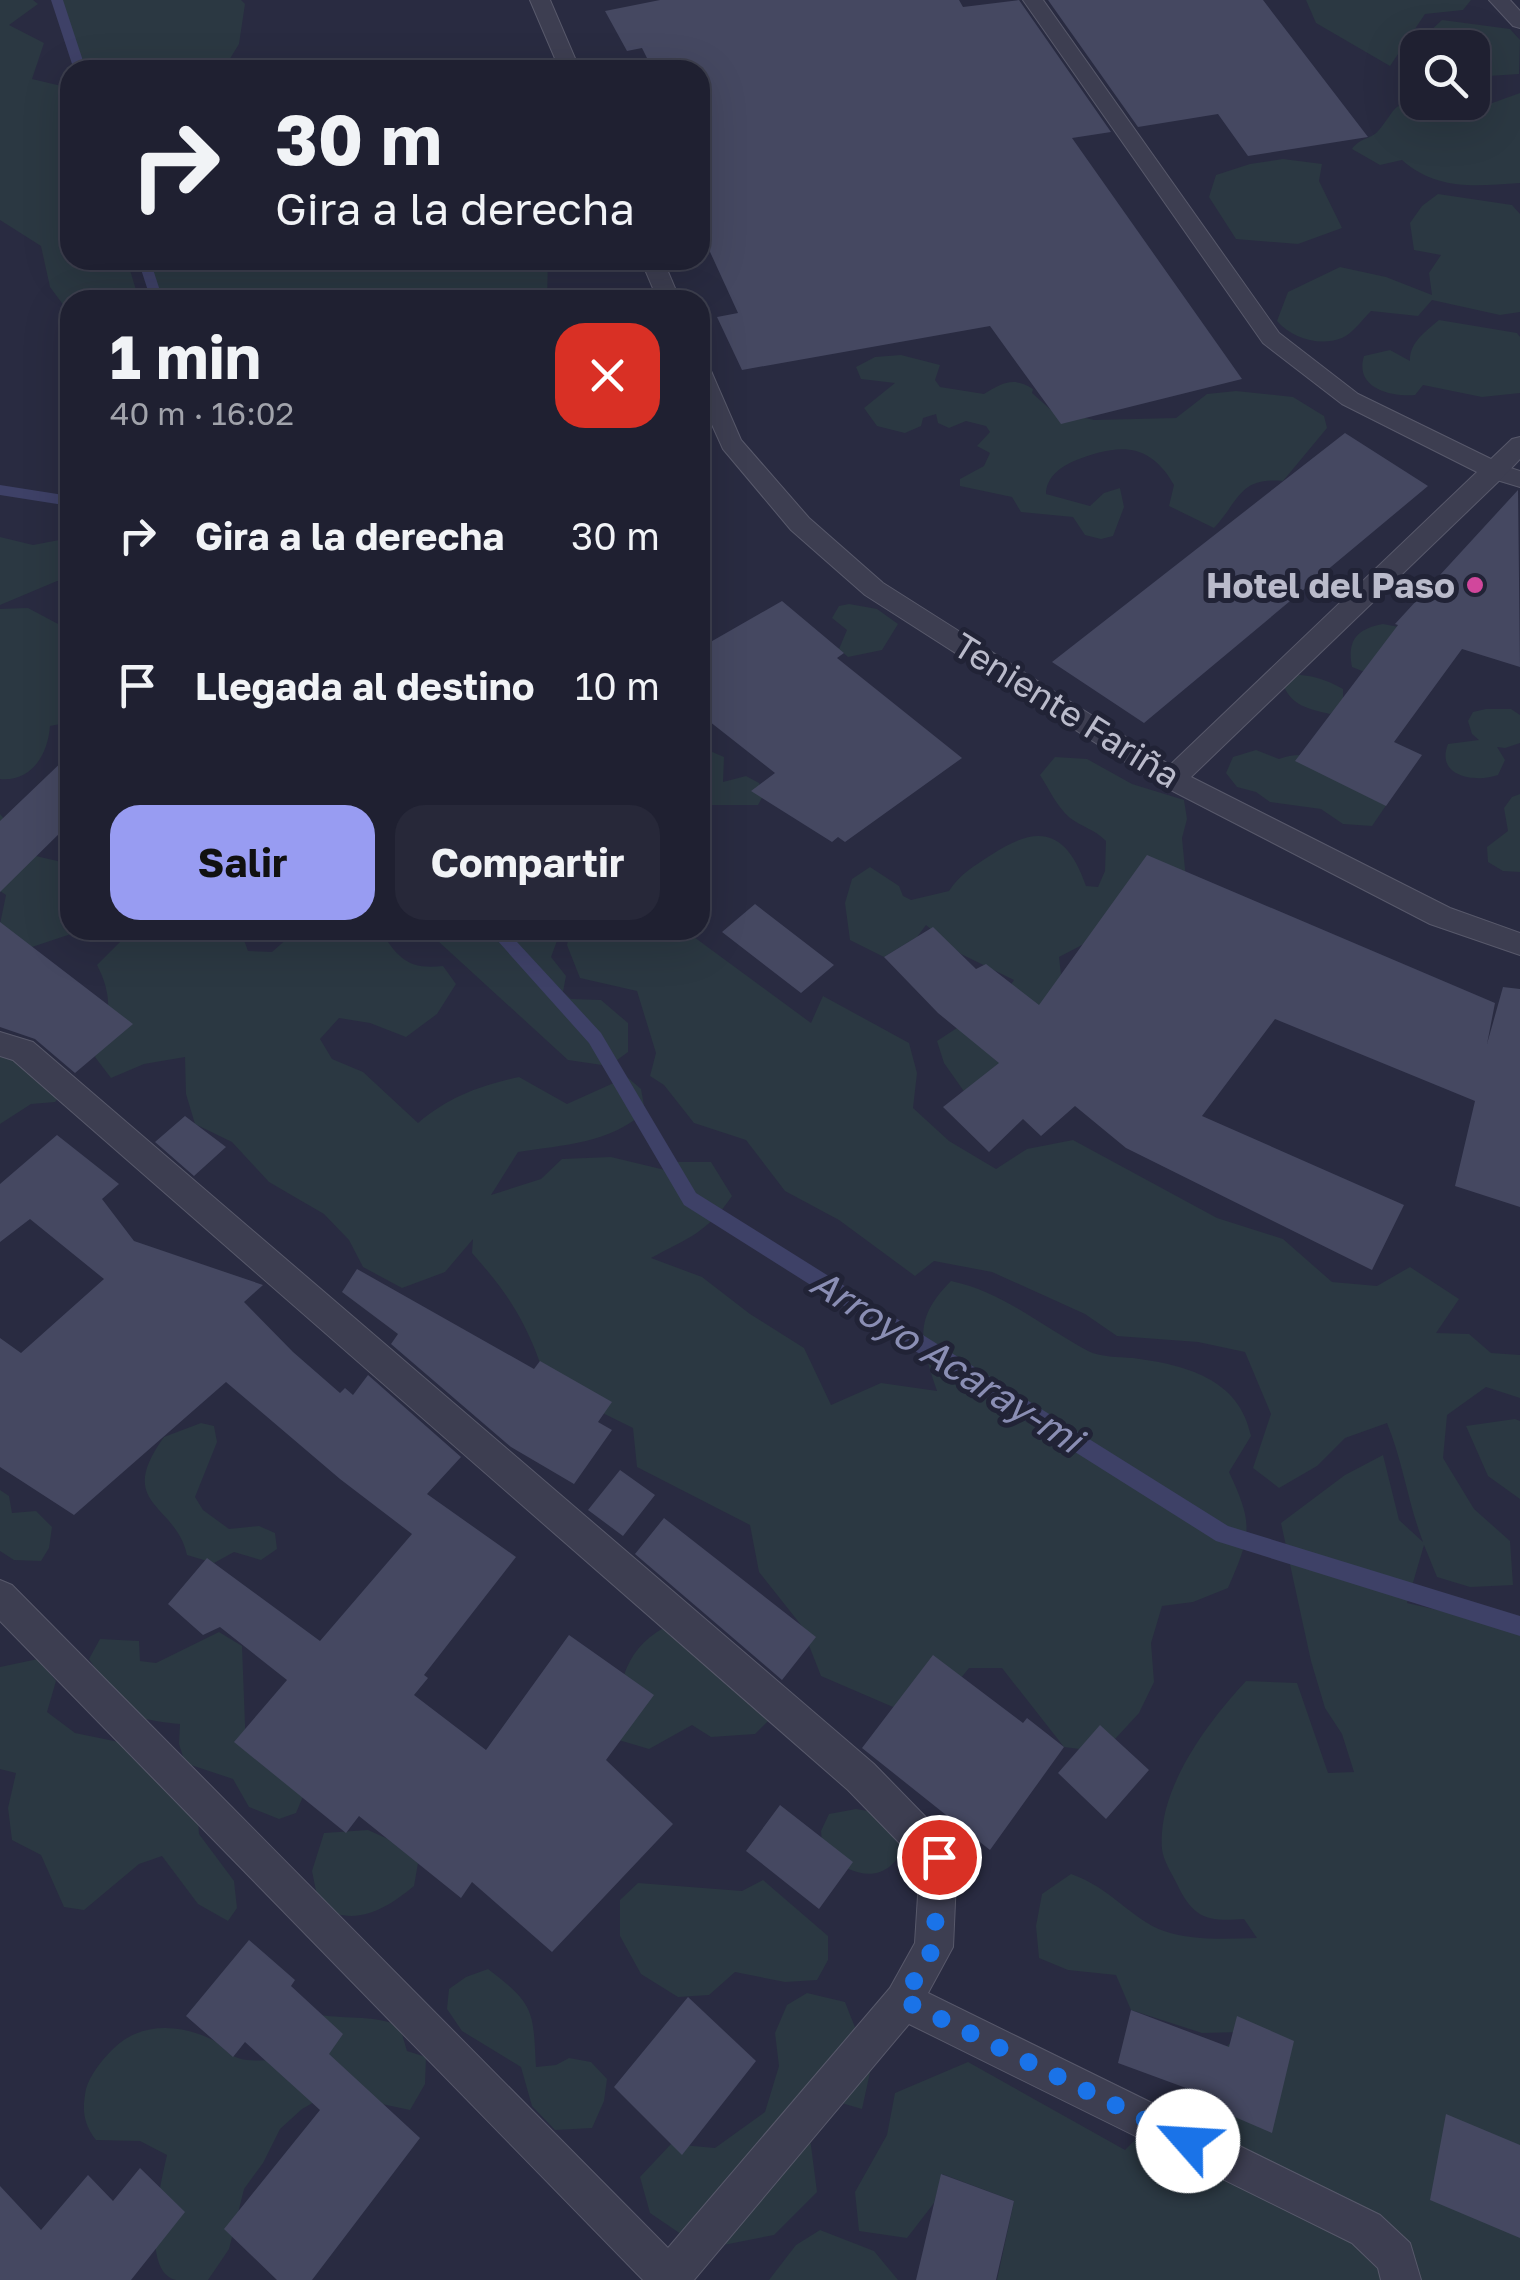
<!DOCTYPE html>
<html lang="es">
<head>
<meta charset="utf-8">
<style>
  :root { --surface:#1f2031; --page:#272839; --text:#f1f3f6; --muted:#a1a3ab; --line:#3c3e4d; --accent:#989cf2 }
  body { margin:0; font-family:"Golos Text",sans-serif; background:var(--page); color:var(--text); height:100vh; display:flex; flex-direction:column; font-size:38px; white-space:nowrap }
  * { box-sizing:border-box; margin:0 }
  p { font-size:32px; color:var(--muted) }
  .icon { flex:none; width:55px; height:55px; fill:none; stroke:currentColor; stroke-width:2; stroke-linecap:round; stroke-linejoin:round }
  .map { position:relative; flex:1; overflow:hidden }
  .side { position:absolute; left:60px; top:290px; width:650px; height:650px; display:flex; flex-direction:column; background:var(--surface); border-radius:30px; box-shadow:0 10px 40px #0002,0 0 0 2px var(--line) }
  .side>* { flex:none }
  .banner { position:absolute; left:60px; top:60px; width:650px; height:210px; border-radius:30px; box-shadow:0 10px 40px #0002,0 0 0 2px var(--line); background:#1f2031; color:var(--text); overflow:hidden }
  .fabs { position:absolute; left:1400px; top:30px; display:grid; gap:20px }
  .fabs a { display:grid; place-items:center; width:90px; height:90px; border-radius:20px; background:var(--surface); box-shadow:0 10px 40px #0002,0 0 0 2px var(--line); font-size:50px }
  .pin { position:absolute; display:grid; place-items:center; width:85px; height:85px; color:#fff; margin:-42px; border:5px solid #fff; border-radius:50%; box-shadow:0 2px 10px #0007 }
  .me { position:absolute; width:110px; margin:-55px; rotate:296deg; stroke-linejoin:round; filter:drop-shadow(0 0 8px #0008) }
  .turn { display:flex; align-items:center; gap:35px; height:210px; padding:0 50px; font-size:45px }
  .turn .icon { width:130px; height:130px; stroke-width:2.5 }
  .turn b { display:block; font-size:70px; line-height:85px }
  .round { display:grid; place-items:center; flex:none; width:105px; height:105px; border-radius:30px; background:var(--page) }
  .headline { display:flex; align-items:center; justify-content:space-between; height:170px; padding:0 50px }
  h1 { font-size:60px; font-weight:700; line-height:75px }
  .button { display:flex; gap:20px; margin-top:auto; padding:20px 50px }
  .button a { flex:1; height:115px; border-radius:30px; background:var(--accent); color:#111; font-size:40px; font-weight:700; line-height:115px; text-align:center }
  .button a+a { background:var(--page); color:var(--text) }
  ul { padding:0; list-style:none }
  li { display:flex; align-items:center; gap:30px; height:150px; padding:0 50px }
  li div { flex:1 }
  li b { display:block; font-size:38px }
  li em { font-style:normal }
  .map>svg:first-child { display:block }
  .green { fill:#2b3842 }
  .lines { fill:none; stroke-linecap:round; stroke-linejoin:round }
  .stream { fill:#3e4167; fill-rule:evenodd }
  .building { fill:#454861 }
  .service-casing { stroke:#58596b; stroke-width:2 }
  .minor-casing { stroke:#58596b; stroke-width:2 }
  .service { fill:#3d3e51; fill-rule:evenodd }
  .minor { fill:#3d3e51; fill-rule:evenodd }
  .route { stroke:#1a73e8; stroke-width:18; stroke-dasharray:0 32.4 }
  .hotel-dot { fill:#d1479c; stroke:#212336; stroke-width:4 }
  .labels { text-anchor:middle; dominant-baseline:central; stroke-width:10; stroke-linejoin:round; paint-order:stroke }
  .poi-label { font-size:35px; font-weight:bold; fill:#babbcb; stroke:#212336; text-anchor:end }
  .street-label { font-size:35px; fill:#babbcb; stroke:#212336 }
  .water-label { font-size:38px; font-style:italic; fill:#8a8eb4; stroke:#212336 }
</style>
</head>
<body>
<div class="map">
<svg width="1520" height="2280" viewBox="0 0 1520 2280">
  <rect width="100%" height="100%" fill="#292b41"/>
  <path class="green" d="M0,0h33l5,4 -29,21 35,18 -12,36 38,9v172h57l12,40h-69v14l-20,-27 -9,-41 -41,-26z
    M57,0h184l4,4 -6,40 -16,26h-143z
    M1306,0h165l-8,10 -38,4 -35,52 -74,-43z
    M1442,20l68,9 10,11 -1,34 -46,3 -1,-29h-54l-1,3 -1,-7z
    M1520,93v90c-44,3 -83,8 -118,-23l-22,5 -28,-16c7,-11 20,-10 27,-19 18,-22 10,-21 38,-34l1,6 66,4z
    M1283,159l39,5 -3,17 23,47 -44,16 -62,-5 -27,-42 7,-22 34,-11z
    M1438,194l74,11 8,9v98l-20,3 -68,-15 -14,16 -47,-5c-8,8 -19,23 -29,27 -23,9 -50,0 -65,-17l11,-29 52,-25 46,10 46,18 -3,-22 12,-18 -27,-5 -4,-27 12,-17z
    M144,260h404l-1,40h-390z
    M1439,320l78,13 3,4v56l-38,4 -59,-12 -8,10c-24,2 -61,-7 -51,-39l26,-6 20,11c-1,-18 16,-30 29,-41z
    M901,355l39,10 -5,15 5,7 44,7c18,-11 29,-18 49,-5l-1,4 19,17 43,10 82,-2 31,-24 29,-3 57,6 31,19 3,12 -44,53c-44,-4 -43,19 -69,47l-45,-22 5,-21c-26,-46 -59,-40 -100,-24 -14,6 -28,17 -28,33l44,12 14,-13 16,-5 4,19 -11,29 -12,3 -16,-4 -12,-18 -52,-5 -9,-15 -52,-11v-7l24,-13 6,-13 -13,-7 13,-14 -4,-6 -20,-5 -17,7 -11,-5 -2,-9 -13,4 -2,8 -16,7 -28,-7 -13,-18 31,-25 -34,-4 -5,-12 19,-10z
    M0,537l33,8 37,-7v44l-13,-1 -57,24z
    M849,604l28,5 21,15 -16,26 -34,7 -9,-8 8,-19 -15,-12 7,-12z
    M28,608l32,17 10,-1v98l-20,4c-2,28 -18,56 -50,53v-170z
    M1383,624l26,5 -24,51 -33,-13c-5,-26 4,-38 31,-43z
    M1289,675c20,-1 36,4 54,14v15l-13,10c-21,-5 -39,-8 -47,-30z
    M1486,709h25l9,6v28l-15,5 -8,-1 8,13 -7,15c-22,8 -63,2 -50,-31l31,-4 -7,-6 -4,-13 5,-9z
    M700,735l3,13 21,9 -1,25 23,-6 13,7 5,11 -6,11h-58z
    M1256,750l23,9c41,-16 77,20 110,42l-17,25 -29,-2 -22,-15 -51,-7 -14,-10 -19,-5 -11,-14 7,-16z
    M1055,757l32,2 45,25 52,16 3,19 -5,19 5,52 -128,67 2,17 -15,54 -78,69 -24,-34 -7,-22 63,-41 14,-20 -53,-26 -35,-29 -9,12 -33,20 -34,-17 -5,-37 7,-24 18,-12 29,19 4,10 8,4 38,-9c11,-17 25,-25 42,-36 47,-31 75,-26 95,31l12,1 7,-16 1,-30c-12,-12 -24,-14 -36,-23 -13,-11 -21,-29 -30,-43z
    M1520,794v78l-17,-1 -15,-9 -1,-15 21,-16 -4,-23 8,-11z
    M0,814l36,42 34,8v66h13l-51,17 -32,-23 6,-29 -6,-4z
    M132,930h113l-4,2 7,19 24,1 25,-22h18l12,7 4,-7h49c18,28 28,40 63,36l13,18 -19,30 -31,23 -36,-14 -31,-5 -19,21 12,20 31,13 55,51c31,-26 61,-37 101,-46l48,27 60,-27 14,12 4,22c-33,32 -82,34 -127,41l-27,43 50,-16 21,-20 49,-2 54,13 12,-8h34l21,34c-25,37 -44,42 -81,62l51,19 48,37 54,34 27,57 50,-22 56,8c-16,-48 -25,-71 14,-110 52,11 90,45 137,70 12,6 30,6 45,7 52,7 106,20 118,78l-22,36c25,53 22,63 -1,116l-35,14 -31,4 -11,37 3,39 -15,31 -36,39 -39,-5 -62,-79h-33l-17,21 -59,18 -72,-31 -20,-51 -42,-53 -9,-47 -113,-58 -4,-39 -85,-42c-19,-59 -35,-87 -76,-133l1,-14 -28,33 -43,16 -39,-21 -14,-27 -25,-26 -55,-32 -37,-40 -37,-18 -9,-30 -1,-37 -41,7 -33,14 -16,-21c14,-35 20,-57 2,-92z
    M426,930h129l3,8 -7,19 15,19 -3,16 8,7 30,1 27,23v29l-19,14 -41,-6z
    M570,930h120l4,7 117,86 12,-27 86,47 8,30 -4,35 36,33 47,28 31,-20 46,-9 144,78 66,21 49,43 45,4 33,-19 49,32 -23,34 33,1 22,19 29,2v43l-34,-11 -39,28 -4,43 31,51 36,32 3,44 -43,2 -33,-10 -13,-32 -17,58 113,26v651h-523l17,-79 -72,-27 -8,29 -27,35 -48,-7 -4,-39 32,-57 8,-42 73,-31 157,88 116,-118 -39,1 -71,-23 -15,-35 -48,-5 -29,-12 -3,-32 6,-32 29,-20c39,13 61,46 93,57 30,10 62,8 93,7l-13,-19c-37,3 -51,-1 -67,-35 -5,-10 -14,-24 -15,-35 -5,-60 46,-127 84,-168l51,2 31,90 26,-1 -12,-38 -17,-26 -14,-47 -30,-138 64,-48 38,-20 16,65 24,22c-15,-39 -20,-80 -36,-119l-42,15 -28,28 -38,22 -26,-20 18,-54 -26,-62 -47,-10 -81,-6 -32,-22 -93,-42 -58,-11 -19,15 -76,-56 -54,-29 -39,-51 -52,-17 -30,-38 -14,-9 6,-23 -19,-62 -57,-13 -13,-33z
    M0,1051l65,19 1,18 -11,14 -24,2 -31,20z
    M1515,1419l5,2v78l-32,-23 -22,-50z
    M201,1423l13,3 3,16 -22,55 8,13 26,19 30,-3 16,7 2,16 -16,11 -27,-8 -20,11 -27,-8c-11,-52 -73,-49 -23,-118z
    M0,1490l9,6 3,17 24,-2 16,16 -3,21 -8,13 -27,-1 -14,-9z
    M665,1627l109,88 -19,19 -44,3 -19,-12 -43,24 -37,-11c8,-48 7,-85 53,-111z
    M219,1632l23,14 4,105 61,36 -11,26 -17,6 -30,-12 -16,-28 -48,-16 -6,-19 1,-20c-63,-6 -58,-15 -91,-65l11,-20 39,2 1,20 16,2z
    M38,1659l18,22 -9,31 28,21 73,15 50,70 1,16 35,47 3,27 -9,13 -30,-17 -36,-48 -23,8 -55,46 -20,-3 -23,-52 -29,-15 -4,-32 8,-35 -16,-4v-102z
    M856,1809l36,6 16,23c-17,47 -50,43 -85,15l-2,-22 8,-17z
    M368,1830l20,9 30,24 -4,23c-29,24 -60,42 -95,20l-7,-35 12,-38z
    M763,1880l65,56v24l-11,20 -32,2 -50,-10 -26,23 -31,2 -37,-23 -21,-38v-36l18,-17 104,8z
    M488,1969c47,36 45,41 48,98l20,-2 13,-7 22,4 16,17 -3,22 -12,27 -37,2 -23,-24 -11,-39 -59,-36 -15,-22 2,-20 17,-12z
    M807,1993l38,9 26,66 -9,41 -58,-17 13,100 -43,43 -71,14 -53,-36 -10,-36 31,-33 44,4 50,-36 14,-46 -4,-33 12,-28z
    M321,2015c24,4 60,0 79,12l7,24 19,6 -1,27 -15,26 -80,-17 -28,16 -22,20 -17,34 -19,26 -15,60 -21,31c-9,0 -22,0 -32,0 -37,-9 -15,-98 -9,-125l-27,-14 -44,-1c-13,-17 -14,-30 -10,-51 4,-14 15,-28 26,-39 27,-28 67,-27 101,-10 9,5 15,15 25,18 12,4 26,2 39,2z
    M820,2230l54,21 24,29h-129l27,-35z"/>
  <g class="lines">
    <path class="stream" d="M51,0h12l23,70h-12z
      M138,260h12l13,40h-12z
      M0,485l70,11v10l-70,-11z
      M488,930h18l95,103 95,160 532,333 292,90v20l-304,-95 -532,-336 -95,-162z"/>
  </g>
  <path class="building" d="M660,0h299l4,7 56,-7 92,132 -39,6 170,241 -181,45 -71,-98 -248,44 -25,-53 21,-4 -38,-83v-160h-47l-11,-22 -15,3 -22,-40z
    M1048,0h215l105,137 -120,19 -30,-42 -80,13z
    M1345,433l83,53 -284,237 -92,-61z
    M1518,490l2,177 -58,-18 -68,93 28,13 -36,51 -91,-45 103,-136 -3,-1z
    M782,601l62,52 -7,5 125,100 -117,84 -7,-5 -6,5 -81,-51 24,-18 -75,-59v-66z
    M70,754v69l-70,69v-71z
    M1147,855l348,148 -8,41 16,-57 17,2v218l-65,-21 20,-85 -200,-82 -73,97 202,89 -32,65 -246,-122 -51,-42 -34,30 -18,-17 -34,33 -46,-45 56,-44 -61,-50 -54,-56 49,-30 43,42 10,-5 53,41z
    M755,904l79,61 -33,28 -79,-61z
    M0,922l133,102 -58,49 -40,-34 -35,-12z
    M185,1116l41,31 -32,29 -39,-34z
    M57,1135l62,49 -17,15 32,42 129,44 -19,17 49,50 47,41 5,-5 8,7 15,-20 93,82 -34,37 89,63 -92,118 4,3 -14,17 72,55 83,-115 85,60 -48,65 67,64 -121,128 -80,-70 -11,16 -102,-82 -13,17 -112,-91 53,-62 -67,-53 -17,8 -35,-31 39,-46 113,83 92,-107 -72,-55 -114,-97 -152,133 -74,-48v-129l21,15 83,-74 -74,-60 -30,23v-58z
    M357,1269l177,100 6,-8 72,41 -14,20 14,8 -38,54 -63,-37 -120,-103 7,-10 -56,-42z
    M620,1470l35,25 -32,41 -35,-26z
    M664,1518l152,119 -34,43 -147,-126z
    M933,1655l90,68 4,-5 37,29 -74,103 -128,-102z
    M1100,1725l49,45 -43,49 -48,-46z
    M780,1805l73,57 -34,47 -73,-58z
    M249,1940l46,40 -4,6 52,48 -14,20 91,84 -108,142h-35l-53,-51 96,-119 -75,-68 -12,15 -47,-41z
    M688,1997l68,64 -74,94 -68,-68z
    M1131,2010l98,37 8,-31 57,25 -22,92 -58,-25 2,-9 -98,-36z
    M1446,2114l74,31v93l-90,-38z
    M140,2168l45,44 -54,68h-131v-94l41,44 47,-55 25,26z
    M941,2174l73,27 -18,79h-80z"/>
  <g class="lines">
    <defs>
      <path id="service" d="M1495,463l25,8v16l-33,-10 -4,-6 4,-6z"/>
      <path id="minor" d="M530,0h20l30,70h-20z
        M1023,0h20l236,333 79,61 133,65 21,-20 8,-2v22l-17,18 -312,300 259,131 70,25v22l-90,-31 -267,-138 -298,-191 -74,-65 -68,-81 -23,-51v-34l11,7 30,69 68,78 74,65 287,182 307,-293 -135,-68 -79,-61z
        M1489,0h21l10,11v17l-7,-2z
        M641,260h22l17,40h-22z
        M0,1032l33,10 841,722 78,80 5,13 -4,90 -25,46 452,222 30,28 11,37h-40l-3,-12 -26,-25 -443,-219 -215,256h-51l-643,-659v-41l12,5 656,663 222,-260 25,-45 5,-79 -72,-74 -835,-730 -13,-4z"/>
    </defs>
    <use href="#service" class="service-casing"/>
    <use href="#minor" class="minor-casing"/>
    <use href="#service" class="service"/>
    <use href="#minor" class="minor"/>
  </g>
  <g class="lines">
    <path class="route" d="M939,1857l-5,90 -31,53 285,141"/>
  </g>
  <circle class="hotel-dot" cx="1475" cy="585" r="10"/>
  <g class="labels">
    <g class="poi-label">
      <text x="1455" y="585">Hotel del Paso</text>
    </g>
    <g class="street-label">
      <text transform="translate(1067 710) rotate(32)">Teniente Fariña</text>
    </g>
    <g class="water-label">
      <text transform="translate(947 1360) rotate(32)">Arroyo Acaray-mi</text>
    </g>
  </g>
</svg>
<div class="fabs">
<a><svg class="icon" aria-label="search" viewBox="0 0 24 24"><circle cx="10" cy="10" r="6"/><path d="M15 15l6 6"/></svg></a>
</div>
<div class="pin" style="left:939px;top:1857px;background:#d93025"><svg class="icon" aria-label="arrive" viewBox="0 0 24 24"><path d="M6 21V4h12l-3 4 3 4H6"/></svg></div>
<svg class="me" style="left:1188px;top:2141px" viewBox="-20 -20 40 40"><circle r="19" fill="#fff"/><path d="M0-13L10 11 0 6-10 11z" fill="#1a73e8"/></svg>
<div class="banner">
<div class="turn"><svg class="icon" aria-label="right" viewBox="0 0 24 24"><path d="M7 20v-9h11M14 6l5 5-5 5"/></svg><div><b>30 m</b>Gira a la derecha</div></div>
</div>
<section class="side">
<div class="headline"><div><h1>1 min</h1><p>40 m · 16:02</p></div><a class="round" style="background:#d93025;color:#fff"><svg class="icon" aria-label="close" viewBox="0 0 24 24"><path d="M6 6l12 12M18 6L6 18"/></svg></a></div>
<ul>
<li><svg class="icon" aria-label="right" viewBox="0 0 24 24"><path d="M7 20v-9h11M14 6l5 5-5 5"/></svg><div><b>Gira a la derecha</b></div><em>30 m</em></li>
<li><svg class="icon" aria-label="arrive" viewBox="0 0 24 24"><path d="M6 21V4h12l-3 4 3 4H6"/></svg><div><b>Llegada al destino</b></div><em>10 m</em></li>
</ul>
<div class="button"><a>Salir</a><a>Compartir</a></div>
</section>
</div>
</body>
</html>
